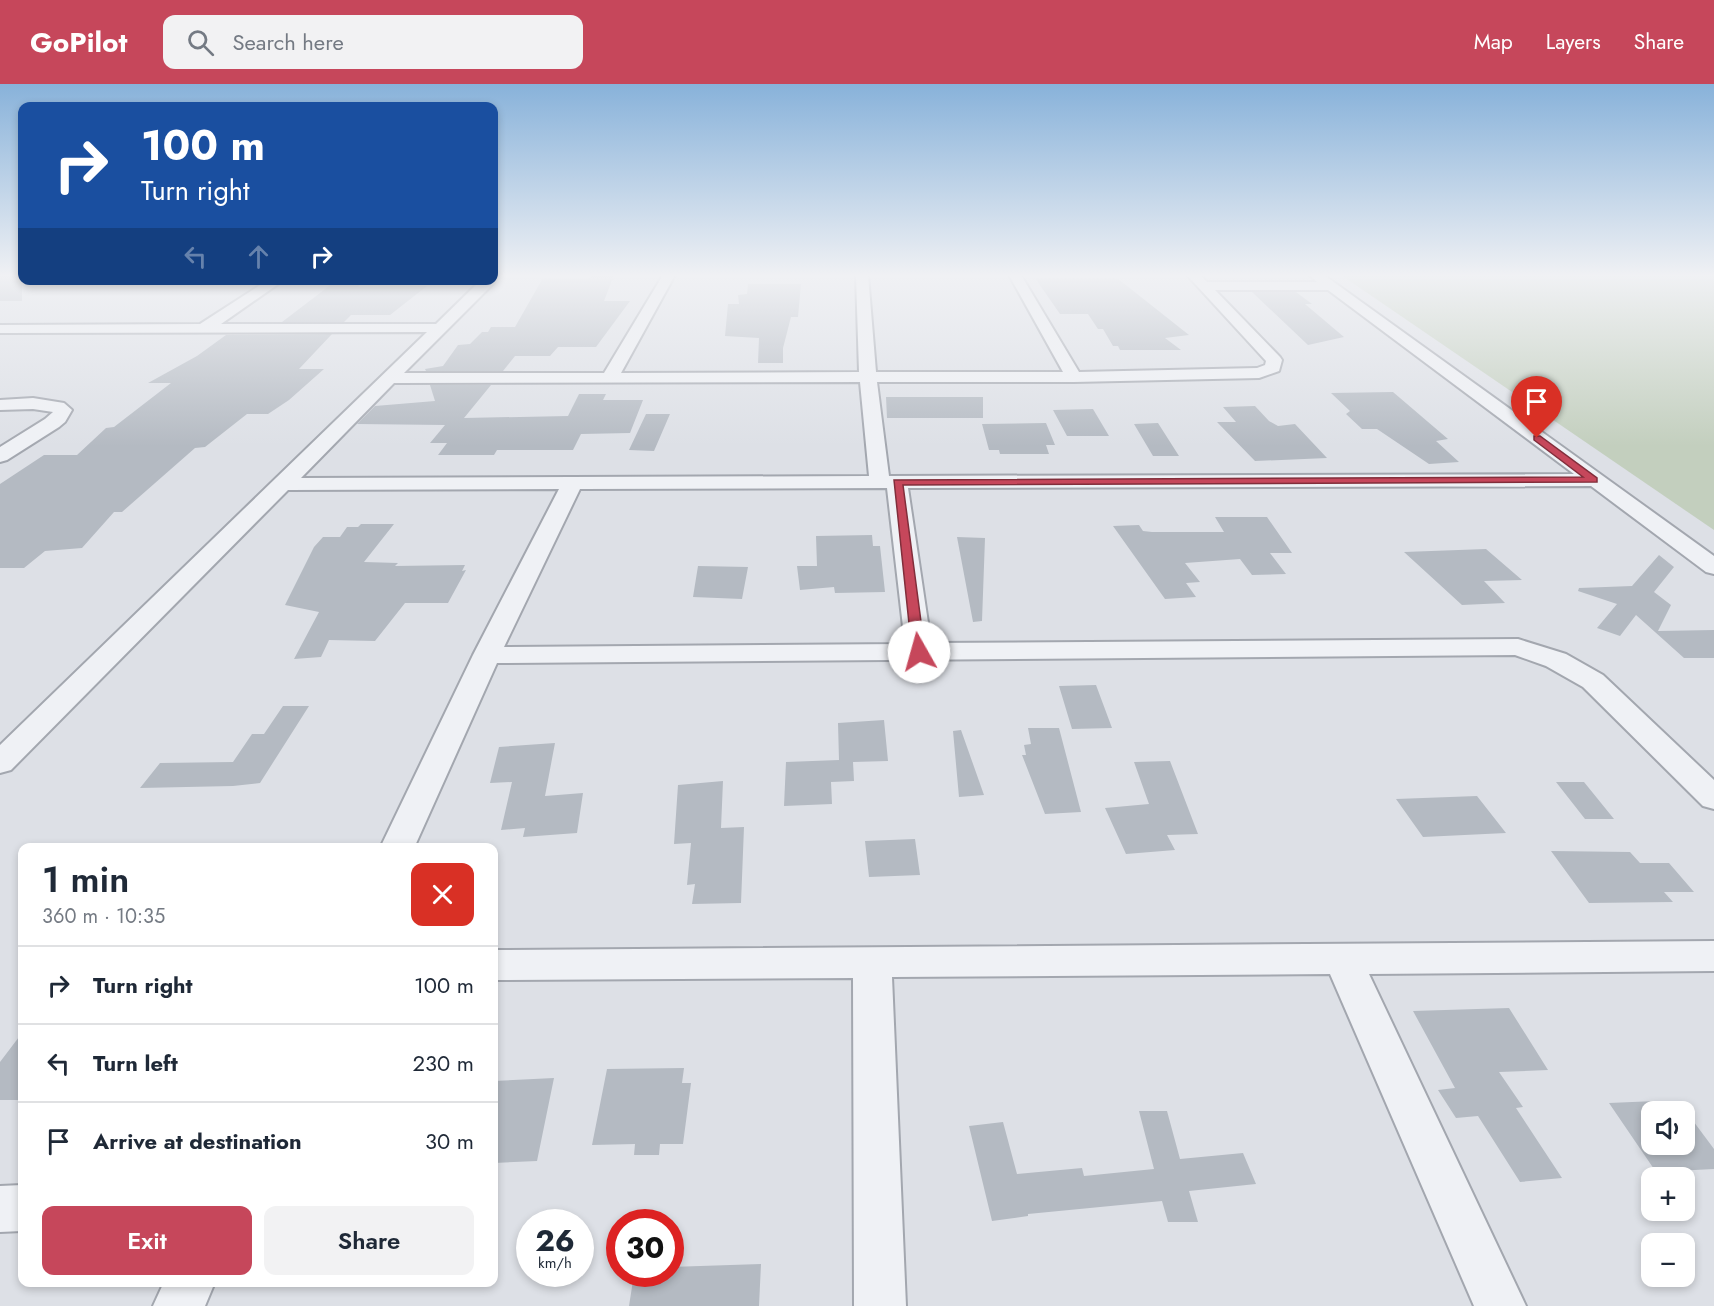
<!DOCTYPE html>
<html lang="en">
<head>
<meta charset="utf-8">
<style>
  :root { --surface:#fff; --page:#f2f2f3; --text:#1f2937; --muted:#747a83; --line:#e0e1e3; --accent:#c6475b }
  body { margin:0; font-family:Jost,sans-serif; background:var(--page); color:var(--text); height:100vh; display:flex; flex-direction:column; font-size:22px; white-space:nowrap }
  * { box-sizing:border-box; margin:0 }
  p { font-size:20px; color:var(--muted) }
  .icon { flex:none; width:33px; height:33px; fill:none; stroke:currentColor; stroke-width:2; stroke-linecap:round; stroke-linejoin:round }
  .map { position:relative; flex:1; overflow:hidden }
  .details { position:absolute; left:18px; top:759px; width:480px; height:444px; display:flex; flex-direction:column; background:var(--surface); border-radius:12px; box-shadow:0 3px 9px #0003 }
  .details>* { flex:none }
  .guide { position:absolute; left:18px; top:18px; width:480px; height:183px; border-radius:12px; box-shadow:0 3px 9px #0003; background:#1a4fa0; color:#fff; overflow:hidden }
  .buttons { position:absolute; left:1641px; top:1017px; display:grid; gap:12px }
  .buttons a { display:grid; place-items:center; width:54px; height:54px; border-radius:12px; background:var(--surface); box-shadow:0 3px 9px #0003; font-size:30px }
  .speed { position:absolute; left:516px; top:1125px; display:flex; gap:12px; font-size:30px; font-weight:700; text-align:center }
  .speed>* { display:grid; place-content:center; width:78px; height:78px; border-radius:50%; background:var(--surface); box-shadow:0 3px 9px #0003; line-height:1 }
  .speed small { font-size:15px; font-weight:400 }
  .speed .limit { border:9px solid #d22; background:#fff; color:#111 }
  .pin { position:absolute; display:grid; place-items:center; width:51px; height:51px; color:#fff; margin:-62px -26px; border-radius:50% 50% 50% 0; rotate:-45deg; box-shadow:0 0 6px #0007 }
  .pin .icon { rotate:45deg }
  .me { position:absolute; width:66px; margin:-33px; rotate:353deg; stroke-linejoin:round; filter:drop-shadow(0 0 4px #0008) }
  .turn { display:flex; align-items:center; gap:21px; height:126px; padding:0 24px; font-size:27px }
  .turn .icon { width:78px; height:78px; stroke-width:2.5 }
  .turn b { display:block; font-size:42px; line-height:51px }
  .lanes { display:flex; align-items:center; height:57px; padding:0 24px; background:#0003; justify-content:center; gap:30px; direction:ltr }
  .lanes .off { opacity:.35 }
  .round { display:grid; place-items:center; flex:none; width:63px; height:63px; border-radius:12px; background:var(--page) }
  .head { display:flex; align-items:center; justify-content:space-between; height:102px; padding:0 24px }
  h1 { font-size:36px; font-weight:600; line-height:45px }
  .cta { display:flex; gap:12px; margin-top:auto; padding:12px 24px }
  .cta a { flex:1; height:69px; border-radius:12px; background:var(--accent); color:#fff; font-size:24px; font-weight:600; line-height:69px; text-align:center }
  .cta a+a { background:var(--page); color:var(--text) }
  ul { padding:0; list-style:none }
  li { display:flex; align-items:center; gap:18px; height:78px; padding:0 24px; border-top:2px solid var(--line) }
  li div { flex:1 }
  li b { display:block; font-size:22px }
  li em { font-style:normal }
  header { display:flex; align-items:center; gap:36px; box-sizing:border-box; height:84px; padding:0 30px; background:var(--accent); color:#fff }
  header strong { font-size:28px }
  nav { display:flex; gap:33px; margin-inline-start:auto; font-size:21px }
  .search { width:420px; height:54px; background:var(--page); display:flex; align-items:center; gap:15px; box-sizing:border-box; padding:0 21px; border-radius:12px; color:var(--muted); font-size:22px }
  .map>svg:first-child { display:block }
  .green { fill:#c3cfbe }
  .building { fill:#b4bac2; fill-rule:evenodd }
  .lines { fill:none; stroke-linecap:round; stroke-linejoin:round }
  .minor-casing { stroke:#a3a7af; stroke-width:4 }
  .minor { fill:#eff1f5; fill-rule:evenodd }
  .route { fill:#c6475b; stroke:#812e3b; stroke-width:1.5 }
</style>
</head>
<body>
<header>
<strong>GoPilot</strong>
<div class="search"><svg class="icon" aria-label="search" viewBox="0 0 24 24"><circle cx="10" cy="10" r="6"/><path d="M15 15l6 6"/></svg>Search here</div>
<nav><a>Map</a><a>Layers</a><a>Share</a></nav>
</header>
<div class="map">
<svg width="1714" height="1222" viewBox="0 0 1714 1222">
  <rect width="100%" height="100%" fill="#dde0e6"/>
  <path class="green" d="M1341,191h373v255z"/>
  <path class="building" d="M0,191h22v26h-22z
    M593,191h21l-10,26h26l-34,46h-38l-8,9h-35l-12,15h-77l-1,-2 18,-3 15,-21 12,-1 12,-12h6l3,-5h24l28,-49 45,1z
    M1035,194h82l72,57 -24,3 16,12h-61l-2,-4h-5l-10,-17h-5l-10,-15h-28z
    M337,196h27l-6,7 69,-1 -37,29h-39l-7,7h-62z
    M748,200h53l-3,33h-7l-8,31v15h-25l1,-25 -34,-2 3,-32h11l-1,-9 9,-1z
    M1252,208h44l16,12h-7l39,33 -36,8z
    M332,250l-33,35h25l-35,31 -21,14h-21l-42,33 -10,1 -73,64h-8l-32,36 -37,3 -21,17h-24v-84l44,-29h33l29,-27 8,-1 57,-44h-23l49,-27 29,-21z
    M430,301h61l-27,33 104,-2 11,-22h27l-3,6h40l-13,33 -49,1 -8,16h-76l-3,5h-56l9,-12h-17l15,-18 -88,-1 18,-18 60,-5z
    M1393,308l55,47 -12,2 23,21 -30,2 -52,-35h-15l-16,-15 4,-3 -19,-18z
    M886,313h97v21h-96z
    M1255,322l14,15 9,5 17,-2 32,34 -72,3 -38,-39h19l-13,-15z
    M1093,325l16,27h-42l-14,-26z
    M646,330h24l-16,37 -25,-1z
    M1046,339l9,22h-9l3,9h-49l-1,-4h-10l-7,-26z
    M1158,339l21,33h-26l-19,-32z
    M1215,433h52l25,36h-22l16,21 -34,1 -12,-16 -55,4 15,19 -14,1 10,14 -31,2 -52,-73 26,-1 4,6 9,1h72z
    M361,440h33l-30,38 34,1 -3,3 70,-1 -3,6 4,-1 -18,33h-43l-30,38 -46,-1 -8,17 -27,2 25,-47 -34,-7 29,-58 9,-10h17l7,-10h11z
    M872,451l1,11h7l5,46 -50,1 -1,-6 -34,3 -3,-24h20l-1,-30z
    M957,453l28,1 -3,83 -9,1z
    M1486,465l36,31 -38,1 21,22 -43,2 -58,-53z
    M1659,471l15,12 -20,25 17,13 -13,26 56,-1v28h-30l-48,-43 -16,21 -23,-8 20,-24 -39,-13 1,-3 53,-2z
    M698,482l50,1 -6,32 -49,-2z
    M1096,601l16,43 -40,1 -13,-43z
    M283,622h26l-49,77 -27,3 -93,2 20,-25 73,-1 19,-28h12z
    M884,636l4,41 -35,1 1,19 -23,1 1,22 -48,2 2,-44 53,-2 -1,-37z
    M1028,644h31l22,84 -36,2 -23,-59h4l-2,-10 7,-1z
    M961,646l23,65 -25,2 -6,-66z
    M555,659l-10,53 38,-3 -6,40 -54,4 2,-9 -24,2 11,-48 -22,1 9,-36z
    M1170,677l28,73 -31,1 8,15 -49,4 -21,-46 44,-4 -15,-42z
    M723,697l-2,47 23,-1 -3,76 -49,1 3,-20 -8,1 4,-42 -17,1 4,-59z
    M1556,698h28l30,37h-29z
    M1477,712l29,37 -83,4 -27,-38z
    M915,755l5,36 -51,2 -4,-36z
    M1551,767l79,1 10,11h29l25,29h-30l9,10 -84,1z
    M1509,924l39,62 -49,2 24,35 -7,1 46,70 -42,4 -42,-66 -22,2 -18,-28 17,-2 -42,-77z
    M22,949v67h-22v-38z
    M684,984l-2,15h9l-8,61h-23l-1,11h-25l1,-11 -43,1 15,-76z
    M554,994l-17,83 -43,2v-82z
    M1656,1017l6,10 23,-1 29,39v20l-58,3 -47,-69zM1652,1028h32v32h-32z
    M1139,1027h28l13,48 63,-6 13,31 -67,7 9,31h-30l-6,-21 -134,13v2l-36,5 -23,-95 34,-4 14,52 65,-6 2,8 70,-7z
    M761,1180l-2,42h-130l5,-32h36v-7z"/>
  <g class="lines">
    <defs>
      <path id="minor" d="M663,191h12l-54,98 238,-1 -3,-97h12l8,97h187l-54,-97h12l58,97 178,-4 8,-3 1,-4 -79,-86h13l7,7h110l-7,-7h14l390,281v18l-8,-2 -115,-86 -683,2 23,155 587,-4 48,15 37,21 111,105v29l-11,-3 -120,-119 -37,-21 -31,-11 -1018,8 -83,185h-34l93,-193 86,-166 -271,1 -277,280 -11,3v-28l427,-413 -427,1v-8l200,-1 68,-44h16l-63,44h215l45,-44h13v-3l2,3 -2,3 -90,90h200zM1215,206h113l246,184 -685,2 -12,-94h197l185,-4 20,-7 3,-11 -2,-3zM860,298l9,94 -568,2 93,-95zM887,404l18,156 -401,3 76,-158z
        M33,314l31,5 8,7 -7,12 -6,5 -52,33 -7,2v-15l45,-28 8,-7 -20,-3 -33,1v-10z
        M1714,857v30l-345,3 157,332h-52l-144,-332 -438,3 14,329h-52l-1,-328 -359,2v-30z
        M22,1101v46l-22,1v-46z
        M164,1198h51l-10,24h-52z"/>
    </defs>
    <use href="#minor" class="minor-casing"/>
    <use href="#minor" class="minor"/>
  </g>
  <linearGradient id="sky" x2="0" y2="1"><stop stop-color="#88b2da"/><stop offset="0.53" stop-color="#f0f1f4"/><stop offset="1" stop-color="#f0f1f4" stop-opacity="0"/></linearGradient>
  <rect width="1714" height="362" fill="url(#sky)"/>
  <path class="route" d="M1534,352h6l57,42v4l-694,3 22,167 -6,3 -7,-3 -18,-172 689,-3 -49,-37z"/>
</svg>
<div class="buttons">
<a><svg class="icon" aria-label="sound" viewBox="0 0 24 24"><path d="M4 9h4l5-4v14l-5-4H4zM17 9q2 3 0 6"/></svg></a>
<a>+</a>
<a>−</a>
</div>
<div class="speed"><div>26<small>km/h</small></div><div class="limit">30</div></div>
<div class="pin" style="left:1537px;top:354px;background:#d93025"><svg class="icon" aria-label="arrive" viewBox="0 0 24 24"><path d="M6 21V4h12l-3 4 3 4H6"/></svg></div>
<svg class="me" style="left:919px;top:568px" viewBox="-20 -20 40 40"><circle r="19" fill="#fff"/><path d="M0-13L10 11 0 6-10 11z" fill="#c6475b"/></svg>
<div class="guide">
<div class="turn"><svg class="icon" aria-label="right" viewBox="0 0 24 24"><path d="M7 20v-9h11M14 6l5 5-5 5"/></svg><div><b>100 m</b>Turn right</div></div>
<div class="lanes"><svg class="icon off" aria-label="left" viewBox="0 0 24 24"><path d="M17 20v-9H6M10 6l-5 5 5 5"/></svg><svg class="icon off" aria-label="ahead" viewBox="0 0 24 24"><path d="M12 20V5M6 11l6-6 6 6"/></svg><svg class="icon" aria-label="right" viewBox="0 0 24 24"><path d="M7 20v-9h11M14 6l5 5-5 5"/></svg></div>
</div>
<section class="details">
<div class="head"><div><h1>1 min</h1><p>360 m · 10:35</p></div><a class="round" style="background:#d93025;color:#fff"><svg class="icon" aria-label="close" viewBox="0 0 24 24"><path d="M6 6l12 12M18 6L6 18"/></svg></a></div>
<ul>
<li><svg class="icon" aria-label="right" viewBox="0 0 24 24"><path d="M7 20v-9h11M14 6l5 5-5 5"/></svg><div><b>Turn right</b></div><em>100 m</em></li>
<li><svg class="icon" aria-label="left" viewBox="0 0 24 24"><path d="M17 20v-9H6M10 6l-5 5 5 5"/></svg><div><b>Turn left</b></div><em>230 m</em></li>
<li><svg class="icon" aria-label="arrive" viewBox="0 0 24 24"><path d="M6 21V4h12l-3 4 3 4H6"/></svg><div><b>Arrive at destination</b></div><em>30 m</em></li>
</ul>
<div class="cta"><a>Exit</a><a>Share</a></div>
</section>
</div>
</body>
</html>
